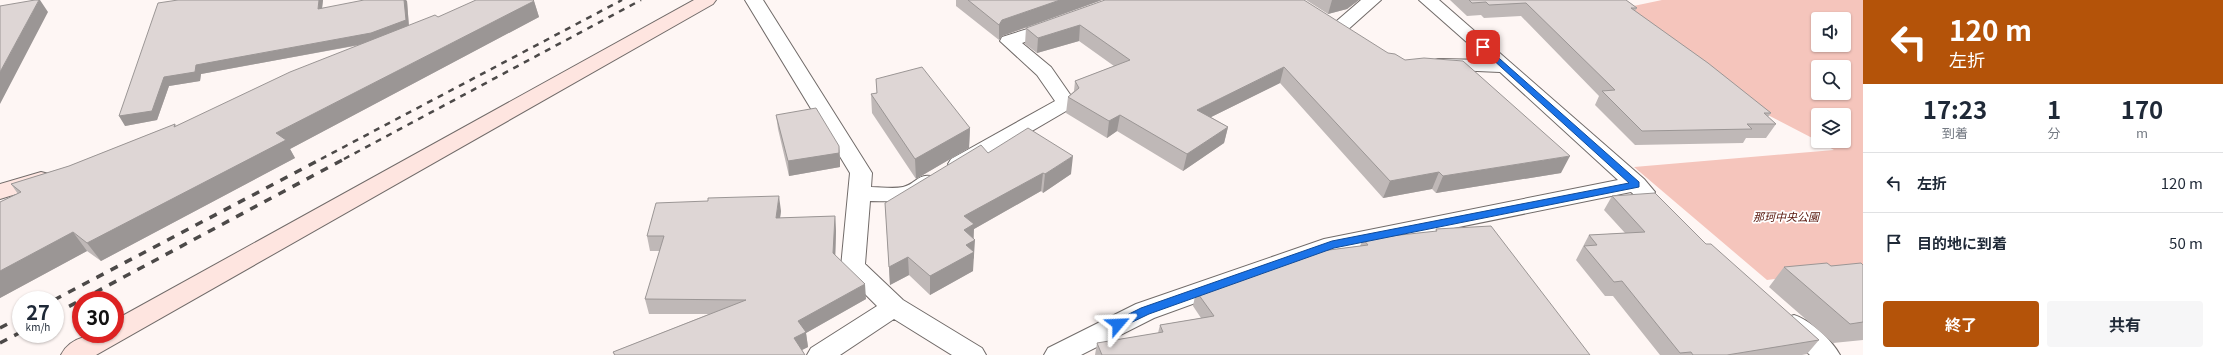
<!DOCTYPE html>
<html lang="ja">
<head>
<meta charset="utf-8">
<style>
  :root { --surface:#fff; --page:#f6f6f7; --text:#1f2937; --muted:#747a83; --line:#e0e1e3; --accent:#b45309 }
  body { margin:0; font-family:Georgia,"Noto Sans JP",serif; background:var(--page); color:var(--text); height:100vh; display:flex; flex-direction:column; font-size:15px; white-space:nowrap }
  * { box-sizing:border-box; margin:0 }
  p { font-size:13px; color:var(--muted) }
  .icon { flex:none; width:22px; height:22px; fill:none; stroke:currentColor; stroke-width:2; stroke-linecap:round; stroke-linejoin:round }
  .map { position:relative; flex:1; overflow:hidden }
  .sheet { display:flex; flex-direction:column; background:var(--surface); width:360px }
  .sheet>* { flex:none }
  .hud { background:#b45309; color:#fff; overflow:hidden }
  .buttons { position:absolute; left:1811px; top:12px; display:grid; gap:8px }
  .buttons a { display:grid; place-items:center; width:40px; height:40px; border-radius:4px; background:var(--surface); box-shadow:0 1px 3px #0004; font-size:20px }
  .speed { position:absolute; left:12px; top:291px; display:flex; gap:8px; font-size:20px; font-weight:700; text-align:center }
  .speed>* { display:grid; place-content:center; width:52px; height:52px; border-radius:50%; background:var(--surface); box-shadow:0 1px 3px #0004; line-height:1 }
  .speed small { font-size:10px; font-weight:400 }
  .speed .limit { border:6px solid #d22; background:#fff; color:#111 }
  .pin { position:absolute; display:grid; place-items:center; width:34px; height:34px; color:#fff; margin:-17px; border-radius:8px; box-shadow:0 2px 6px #0006 }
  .me { position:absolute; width:44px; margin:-22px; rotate:64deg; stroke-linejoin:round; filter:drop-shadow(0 0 3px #0008) }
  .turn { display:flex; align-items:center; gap:14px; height:84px; padding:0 20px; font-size:18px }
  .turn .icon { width:52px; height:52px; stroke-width:2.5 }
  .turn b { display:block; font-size:28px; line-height:34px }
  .eta { display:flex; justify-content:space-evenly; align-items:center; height:68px; text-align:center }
  .eta b { font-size:24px; font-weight:700; line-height:28px }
  .cta { display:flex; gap:8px; margin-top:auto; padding:8px 20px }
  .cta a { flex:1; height:46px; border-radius:4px; background:var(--accent); color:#fff; font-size:16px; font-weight:700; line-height:46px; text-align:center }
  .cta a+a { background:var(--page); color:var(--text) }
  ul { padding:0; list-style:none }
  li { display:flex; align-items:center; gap:12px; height:60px; padding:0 20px; border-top:1px solid var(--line) }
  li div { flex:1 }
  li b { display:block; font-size:15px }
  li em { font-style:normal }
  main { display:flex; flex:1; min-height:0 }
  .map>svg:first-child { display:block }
  .green { fill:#f5c5bc; fill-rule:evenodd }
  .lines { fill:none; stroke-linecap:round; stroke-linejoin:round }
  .street-casing { stroke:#716b69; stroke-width:2 }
  .secondary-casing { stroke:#716b69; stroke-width:2 }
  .street { fill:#fff; fill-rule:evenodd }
  .secondary { fill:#fee5e0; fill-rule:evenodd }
  .rail-far1 { stroke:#4c4948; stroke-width:2.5; stroke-dasharray:6 6; stroke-linecap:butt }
  .rail { stroke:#4c4948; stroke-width:3.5; stroke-dasharray:8 8; stroke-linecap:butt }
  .wall { fill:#bfb8b7 }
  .shaded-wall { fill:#9b9695 }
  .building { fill:#ded6d5; stroke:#9b9695 }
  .route { fill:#1a73e8; stroke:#114b97 }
  .labels { text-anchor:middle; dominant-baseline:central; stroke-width:3.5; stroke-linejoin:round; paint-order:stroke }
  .park-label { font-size:11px; font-style:italic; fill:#561409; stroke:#fff }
</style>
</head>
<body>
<main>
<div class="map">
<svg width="1863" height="355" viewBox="0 0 1863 355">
  <rect width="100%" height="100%" fill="#fef6f4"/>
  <path class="green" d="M1662,0h201v277l-34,-5 -62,8 -133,-113 200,-17 -16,-9h26v-26h-26v26l-56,-29 -138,-104zM1818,19h26v26h-26zM1818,67h26v26h-26z"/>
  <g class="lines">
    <defs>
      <path id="street" d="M745,0h18l109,173 -1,14c10,0 22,2 32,0 14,-3 14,-15 32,-10l3,5c-15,23 -44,19 -68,19l-5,63 38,36 79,48 4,7h-34l-58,-36 -54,36h-33l4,-7 66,-42 -33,-33 -3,-6 9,-94z
        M1361,0h20l-37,33 -6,1 -6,-1 -3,-4 3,-4z
        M1419,0h20l205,179 11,13 -3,5c-9,3 -14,2 -21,-5l-295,60 -182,66 -73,37h-37l4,-7 88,-44 188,-65 294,-59 -118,-108 -69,-3 -3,-4 3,-4 7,-2 49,1z
        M1053,21l6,1 3,4 -3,4 -37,13 29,24 25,36 -3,4 -106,62 -8,2 -8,-2 -3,-5 3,-5 104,-58 -18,-26 -37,-34 2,-4z
        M1794,315c16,5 38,25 46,40h-30l-25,-23 -4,-7 4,-7z"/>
      <path id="secondary" d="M694,0h22l-3,4 -617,351h-35c10,-20 34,-21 54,-21v-14z
        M41,172l8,2 3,5 -3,5 -49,15v-15z"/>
    </defs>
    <use href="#street" class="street-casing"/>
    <use href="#secondary" class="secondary-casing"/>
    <use href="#street" class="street"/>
    <use href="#secondary" class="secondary"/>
    <path class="rail-far1" d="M321,159l301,-159
      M344,159l297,-159"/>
    <path class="rail" d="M54,300l269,-142
      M81,300l265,-142
      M55,314l26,-14
      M0,328l21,-11
      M0,343l21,-11"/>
  </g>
  <path class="wall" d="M178,0h145l-1,8 85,-7 2,25 29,-9 96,-16 5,16 -249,132 5,9 -194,103 -14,-10 -87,47v-96l18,-8 -7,-10 58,-18 106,-42 1,2 184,-81 -159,29 -1,7 -31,5 -12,34 -32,6z
    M956,0h146l-100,36 -3,4 -43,-34z
    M1304,0l257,173 -125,20 -4,-4 -49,9 -103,-115 -69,34 17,10 -4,16 -41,28 -66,-40 -10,7 -41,-25 2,-16 6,-6 1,-10 39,-15 -35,-25 -42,12 -12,-9 1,-16z
    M1306,0h53l-12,9 -19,5z
    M1450,0h176l11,8 -2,3 136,102 -3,4 8,7 -10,14h-20l-3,5 -108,2 -40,-40 4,-9 -78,-80 -37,2 -3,-3 -14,1z
    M876,79l94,49 -1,20 -53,31 -44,-66 -1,-19 6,-1z
    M776,115l63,31 1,14v7l-51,9 -11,-47z
    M988,153l83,21 -28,19 -2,-2 -67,38v29l-1,1v12l-43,24 -21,-20 -19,10 -5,-82z
    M1612,196l94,48 113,96 -12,14 -5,1h-142l-47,-59h-8l-29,-36 13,-25 36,-2 -21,-23z
    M781,211l-1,7 55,-2 1,15 -1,24 31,44 -60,34 2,14 -6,3 3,5h-191l-1,-3 96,-38h-60l-4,-15 15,-48h-10l-3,-15z
    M1436,229l154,126h-495l2,-12 61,-10 2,-8 41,-7 -8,-12 3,-15 41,-10 2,-6 56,-15 2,-6 63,-8 3,-7 72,-7z
    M1863,265v75l-30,3 -64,-56 15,-20z"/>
  <path class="shaded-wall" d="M39,0h1l8,12 -48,92v-32z
    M319,0h4l-2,17 -3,-8z
    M404,0h2l1,1 2,27 -35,14 -173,32 -1,7 -31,5 -12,34 -32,6 -6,-10 45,-39 32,-12z
    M1060,0h42l-100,36 -3,4v-15l3,-5z
    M1332,0h27l-12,9 -19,5z
    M534,1l5,16 -249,132 5,9 -194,103 -14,-18 189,-110z
    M1080,25l-1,16 -42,12 1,-15z
    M1284,67l-4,16 -87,43 4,-16z
    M1120,115l-3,16 -10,7 2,-17z
    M1228,127l-4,16 -41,28 4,-17z
    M970,128l-1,20 -53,31 -1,-20z
    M839,146l1,14v7l-51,9 -1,-15z
    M1073,156l-2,18 -28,19 2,-19z
    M1570,156l-9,17 -125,20 7,-17z
    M1439,172l-7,17 -49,9 7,-17z
    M1043,173l-2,18 -67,38 -1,11h2l-2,31 -43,24v-19l34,-60z
    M779,196l2,15 -3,21 -2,-14z
    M835,216l1,15 -1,36 -2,-14z
    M73,232l14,19 -87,47v-27z
    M908,257l1,18 -19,10 -1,-18z
    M865,284l1,15 -60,34 2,14 -12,6 -2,-15 4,-17z"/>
  <path class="building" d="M35,0h4l-39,72v-66z
    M178,0h141l-1,9 46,-9h40l2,20 -35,13 -175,32 -1,7 -31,5 -12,34 -33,5 39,-113z
    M476,0h57l1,1 -258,132 10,7 -199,103 -14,-11 -73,39v-69l21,-10 -10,-8 58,-18 106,-42 -1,3 116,-55 145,-57 3,2z
    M968,0h92l-58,20 -3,5z
    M1105,0h199l84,53 7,1 10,6 19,-2 39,3 107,95 -127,20 -4,-4 -49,9 -106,-114 -87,43 31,17 -41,27 -67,-39 -11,6 -41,-24 11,-9 -4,-7 55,-21 -50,-35 -42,13 -12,-10z
    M1469,0h157l11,8h-6l77,55 63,50h-7l12,11h-29l5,5 -110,2 -40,-40 13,-1 -89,-87 -37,2 -3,-3 -14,1z
    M922,67l48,61 -55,31 -44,-65 6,-1 -1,-14z
    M816,108l23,38v7l-51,8 -12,-46z
    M1028,128l45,28 -28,18 -2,-1 -79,43 10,8 -10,6 11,10 -9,5 8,7 -44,24 -22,-19 -19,10 -4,-64 96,-58 7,8z
    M1655,193l51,51h5l108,96 -92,15h-34l-2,-3 -11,1 -58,-72 -8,1 -30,-36 13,-1 -8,-10 56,-3 -33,-36z
    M779,196l-3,22 59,-2 -2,37 32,31 -67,37 8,11 -12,6 11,17h-190l-2,-3 133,-52 -101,-1 19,-63h-17l9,-33 52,-2v-3z
    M1491,226l99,129h-488l-5,-12 66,-11 -3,-7 54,-9 -18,-25 46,-11 -3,-5 29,-11 32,-4 -3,-6h1l70,-9 -5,-6 74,-8 -1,-2z
    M1827,263l4,3 30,-3 2,2v57l-13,2 -66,-57z"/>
  <path class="route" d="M1483,44l156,138v5l-305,61 -185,66 -27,13h-7l-2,-3 2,-3 26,-13 191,-67 297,-58 -149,-135 -1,-1z"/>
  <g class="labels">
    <g class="park-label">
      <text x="1786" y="216">那珂中央公園</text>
    </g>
  </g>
</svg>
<div class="buttons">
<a><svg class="icon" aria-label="sound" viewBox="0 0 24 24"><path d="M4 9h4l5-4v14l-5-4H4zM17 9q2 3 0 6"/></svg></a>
<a><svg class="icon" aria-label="search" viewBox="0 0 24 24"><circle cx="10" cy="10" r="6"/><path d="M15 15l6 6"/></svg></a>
<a><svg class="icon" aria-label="layers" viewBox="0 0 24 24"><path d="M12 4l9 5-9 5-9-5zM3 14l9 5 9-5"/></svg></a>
</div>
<div class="speed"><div>27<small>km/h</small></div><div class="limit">30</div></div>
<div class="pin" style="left:1483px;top:47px;background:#d93025"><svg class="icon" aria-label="arrive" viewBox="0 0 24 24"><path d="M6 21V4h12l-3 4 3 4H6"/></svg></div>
<svg class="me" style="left:1118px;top:324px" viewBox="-20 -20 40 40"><path d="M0-17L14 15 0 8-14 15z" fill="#1a73e8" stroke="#fff" stroke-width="4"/></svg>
</div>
<section class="sheet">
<div class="hud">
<div class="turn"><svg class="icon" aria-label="left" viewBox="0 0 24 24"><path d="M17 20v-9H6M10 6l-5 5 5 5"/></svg><div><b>120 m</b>左折</div></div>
</div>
<div class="eta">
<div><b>17:23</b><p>到着</p></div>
<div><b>1</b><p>分</p></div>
<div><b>170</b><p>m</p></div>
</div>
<ul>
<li><svg class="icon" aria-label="left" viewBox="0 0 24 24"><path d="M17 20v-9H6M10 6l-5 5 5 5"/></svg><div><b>左折</b></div><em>120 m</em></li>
<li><svg class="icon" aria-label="arrive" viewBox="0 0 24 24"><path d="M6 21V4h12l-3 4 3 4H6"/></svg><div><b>目的地に到着</b></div><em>50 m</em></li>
</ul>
<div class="cta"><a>終了</a><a>共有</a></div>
</section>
</main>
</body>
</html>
